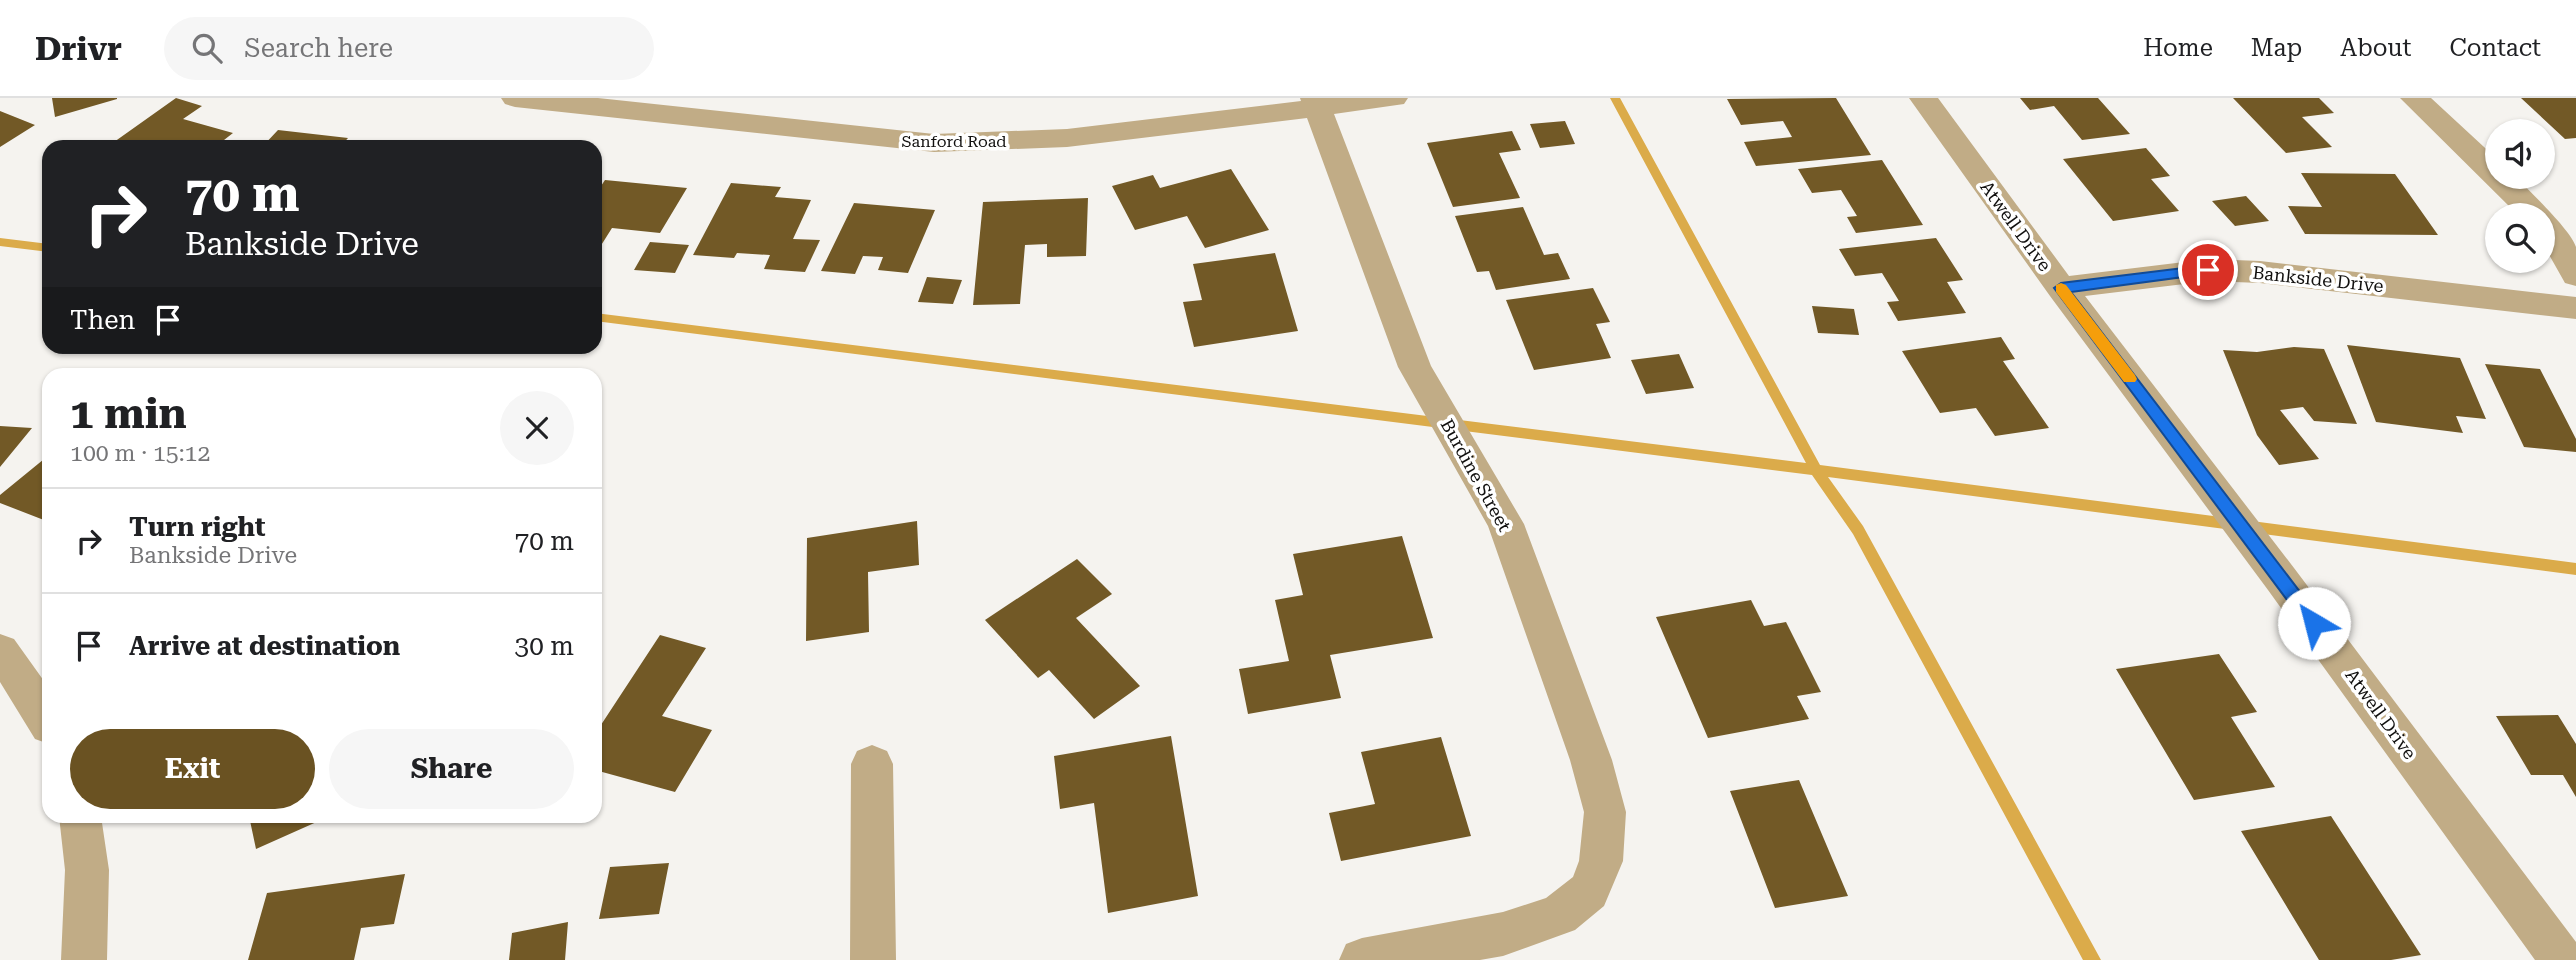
<!DOCTYPE html>
<html lang="en">
<head>
<meta charset="utf-8">
<style>
  :root { --surface:#fff; --page:#f6f6f6; --text:#202124; --muted:#757577; --line:#e0e0e0; --accent:#6a5222 }
  body { margin:0; font-family:"Roboto Serif",serif; background:var(--page); color:var(--text); height:100vh; display:flex; flex-direction:column; font-size:26px; white-space:nowrap }
  * { box-sizing:border-box; margin:0 }
  p { font-size:23px; color:var(--muted) }
  .icon { flex:none; width:38px; height:38px; fill:none; stroke:currentColor; stroke-width:2; stroke-linecap:round; stroke-linejoin:round }
  .map { position:relative; flex:1; overflow:hidden }
  .details { position:absolute; left:42px; top:270px; width:560px; height:455px; display:flex; flex-direction:column; background:var(--surface); border-radius:21px; box-shadow:0 2px 5px #0004 }
  .details>* { flex:none }
  .guide { position:absolute; left:42px; top:42px; width:560px; height:214px; border-radius:21px; box-shadow:0 2px 5px #0004; background:#202124; color:#fff; overflow:hidden }
  .controls { position:absolute; left:2485px; top:21px; display:grid; gap:14px }
  .controls a { display:grid; place-items:center; width:70px; height:70px; border-radius:50%; background:var(--surface); box-shadow:0 2px 5px #0004; font-size:35px }
  .pin { position:absolute; display:grid; place-items:center; width:60px; height:60px; color:#fff; margin:-30px; border:4px solid #fff; border-radius:50%; box-shadow:0 2px 7px #0007 }
  .me { position:absolute; width:77px; margin:-38px; rotate:323deg; stroke-linejoin:round; filter:drop-shadow(0 0 5px #0008) }
  .turn { display:flex; align-items:center; gap:24px; height:147px; padding:0 28px; font-size:32px }
  .turn .icon { width:91px; height:91px; stroke-width:2.5 }
  .turn b { display:block; font-size:49px; line-height:60px }
  .then { display:flex; align-items:center; height:66px; padding:0 28px; background:#0003; gap:14px; font-size:26px }
  .round { display:grid; place-items:center; flex:none; width:74px; height:74px; border-radius:37px; background:var(--page) }
  .head { display:flex; align-items:center; justify-content:space-between; height:119px; padding:0 28px }
  h1 { font-size:42px; font-weight:700; line-height:52px }
  .cta { display:flex; gap:14px; margin-top:auto; padding:14px 28px }
  .cta a { flex:1; height:80px; border-radius:42px; background:var(--accent); color:#fff; font-size:28px; font-weight:700; line-height:80px; text-align:center }
  .cta a+a { background:var(--page); color:var(--text) }
  ul { padding:0; list-style:none }
  li { display:flex; align-items:center; gap:21px; height:105px; padding:0 28px; border-top:2px solid var(--line) }
  li div { flex:1 }
  li b { display:block; font-size:26px }
  li em { font-style:normal }
  header { display:flex; align-items:center; gap:42px; box-sizing:border-box; height:98px; padding:0 35px; background:var(--surface); border-bottom:2px solid var(--line) }
  header strong { font-size:33px }
  nav { display:flex; gap:38px; margin-inline-start:auto; font-size:24px }
  .search { width:490px; height:63px; background:var(--page); display:flex; align-items:center; gap:18px; box-sizing:border-box; padding:0 24px; border-radius:38px; color:var(--muted); font-size:26px }
  .map>svg:first-child { display:block }
  .lines { fill:none; stroke-linecap:round; stroke-linejoin:round }
  .stream { fill:#dbab4a; fill-rule:evenodd }
  .building { fill:#725926 }
  .street { fill:#c1ac86; fill-rule:evenodd }
  .route { fill:#1a73e8; stroke:#114b97; stroke-width:2 }
  .slow { fill:#f59e0b }
  .labels { text-anchor:middle; dominant-baseline:central; stroke-width:7; stroke-linejoin:round; paint-order:stroke }
  .far-street-label { font-size:16px; fill:#11100f; stroke:#fff }
  .street-label { font-size:18px; fill:#11100f; stroke:#fff }
</style>
</head>
<body>
<header>
<strong>Drivr</strong>
<div class="search"><svg class="icon" aria-label="search" viewBox="0 0 24 24"><circle cx="10" cy="10" r="6"/><path d="M15 15l6 6"/></svg>Search here</div>
<nav><a>Home</a><a>Map</a><a>About</a><a>Contact</a></nav>
</header>
<div class="map">
<svg width="2576" height="862" viewBox="0 0 2576 862">
  <rect width="100%" height="100%" fill="#f5f3ef"/>
  <g class="lines">
    <path class="stream" d="M1610,0h10l200,367 756,98v12l-748,-98 35,49 238,434h-18l-230,-426 -41,-59 -1217,-154v-8l1211,150z
      M0,140l49,6v8l-49,-6z"/>
  </g>
  <path class="building" d="M52,0h65v1l-62,18z
    M176,0l26,8 -19,13 50,14 -18,14h-108z
    M1836,0l35,57 -115,11 -12,-24 48,-5 -9,-16 -42,4 -14,-26z
    M2020,0h78l32,36 -48,6 -28,-34 -24,4z
    M2233,0h86l15,15 -32,4 30,30 -46,6z
    M2521,0h55v40l-11,1z
    M0,13l35,14 -35,22z
    M1565,23l10,23 -35,4 -10,-24z
    M278,32l70,8 -8,9h-78z
    M1512,33l9,19 -22,3 21,45 -67,9 -26,-64z
    M2146,50l24,28 -19,3 28,32 -66,10 -50,-62z
    M1882,62l41,65 -67,8 -9,-16 10,-1 -16,-26 -29,3 -14,-24z
    M1231,71l38,61 -64,18 -18,-32 -52,14 -23,-44 41,-11 7,13z
    M2301,75l94,1 43,61 -133,-1 -17,-28 34,1z
    M605,82l82,8 -27,45 -48,-5 -12,19 -5,-1v-51z
    M731,85l50,4 -6,10 36,3 -18,39 27,1 -15,32 -41,-3 6,-14 -33,-2 -3,5 -41,-3z
    M2246,98l23,25 -34,5 -23,-25z
    M1088,100l-2,58 -39,1v-13l-22,1 -5,59 -47,1 10,-103z
    M854,105l81,7 -27,63 -30,-3 5,-13 -20,-1 -8,18 -34,-3z
    M1523,109l21,48 14,-2 12,26 -74,11 -7,-19 -12,1 -22,-56z
    M1936,140l27,42 -16,2 19,31 -68,8 -11,-19 12,-1 -17,-28 -27,3 -16,-27z
    M650,144l39,3 -14,28 -41,-3z
    M1275,155l23,78 -104,16 -11,-45 19,-2 -9,-36z
    M927,179l35,3 -9,24 -35,-2z
    M1593,190l17,34 -14,2 15,34 -77,12 -28,-70z
    M1812,208l42,3 5,26 -41,-2z
    M2001,239l14,22 -12,2 46,67 -54,8 -19,-28 -36,5 -38,-62z
    M2347,247l113,13 26,61 -30,-3 7,17 -87,-11z
    M2294,249l30,2 33,75 -43,-3 -11,-14 -23,3 39,49 -40,6 -22,-30 -34,-85 34,2z
    M1679,256l15,34 -48,6 -15,-34z
    M2485,266l55,5 36,70v13l-52,-5z
    M0,328l32,2 -32,39z
    M49,357v67l-49,-19v-8z
    M917,423l2,44 -51,7 1,60 -63,9 1,-103z
    M1402,438l31,102 -103,17 11,43 -93,16 -9,-45 50,-8 -14,-61 28,-5 -10,-41z
    M1077,461l35,35 -36,24 64,68 -46,33 -45,-49 -11,8 -53,-58z
    M1751,502l13,26 22,-4 35,70 -24,4 12,23 -101,19 -52,-121z
    M660,537l46,13 -44,68 50,14 -37,62 -80,-22v-36z
    M601,544l-4,44 -2,-1v-42z
    M2219,556l38,58 -26,5 44,70 -81,13 -78,-131z
    M2558,617l18,29v53l-13,-22h-32l-35,-59z
    M1171,638l27,160 -90,17 -14,-110 -34,6 -6,-53z
    M1441,639l30,99 -130,25 -12,-48 46,-9 -14,-52z
    M1799,682l49,116 -73,12 -45,-117z
    M249,718h81l-74,33z
    M2331,718l90,139 -30,5h-72l-78,-129z
    M669,765l-10,51 -60,5 11,-52z
    M405,776l-11,50 -33,4 -7,32h-106l19,-67z
    M568,824l-3,38h-56l3,-27z"/>
  <g class="lines">
    <path class="street" d="M501,0h97l336,36 133,-5 234,-28 -1,-3h108l-4,6 -70,10 97,252 93,158 88,236 14,52 -3,49 -19,45 -29,24 -72,26 -23,4h-141l7,-16 16,-6 141,-26 43,-14 27,-21 6,-16 5,-49 -14,-52 -82,-234 -90,-159 -91,-249 -240,29 -133,5 -419,-45 -10,-3z
      M1909,0h29l131,178 140,-17 51,2 316,36v22l-316,-36 -51,-2 -124,15 209,272 282,374v18h-41l-267,-370 -218,-294z
      M2400,0h31l66,61v18h19c14,15 55,53 60,70 0,11 0,27 0,39l-11,-3 -22,-39v-29h-25z
      M0,536l14,5 35,49v56l-14,-5 -35,-57z
      M872,647l15,6 6,13 3,196h-46l1,-196 6,-13z
      M59,718h42l8,54 -2,90h-46l4,-90z"/>
  </g>
  <path class="route" d="M2208,167l5,1v7l-142,19 249,326 3,5 -3,5h-12l-254,-340 7,-5z"/>
  <path class="slow" d="M2061,185l5,2 69,90 2,4 -2,3h-11l-68,-90v-7z"/>
  <g class="labels">
    <g class="far-street-label">
      <text x="954" y="43">Sanford Road</text>
    </g>
    <g class="street-label">
      <text transform="translate(2016 128) rotate(54)">Atwell Drive</text>
      <text transform="translate(2318 181) rotate(6)">Bankside Drive</text>
      <text transform="translate(1476 377) rotate(61)">Burdine Street</text>
      <text transform="translate(2381 616) rotate(54)">Atwell Drive</text>
    </g>
  </g>
</svg>
<div class="controls">
<a><svg class="icon" aria-label="sound" viewBox="0 0 24 24"><path d="M4 9h4l5-4v14l-5-4H4zM17 9q2 3 0 6"/></svg></a>
<a><svg class="icon" aria-label="search" viewBox="0 0 24 24"><circle cx="10" cy="10" r="6"/><path d="M15 15l6 6"/></svg></a>
</div>
<div class="pin" style="left:2208px;top:172px;background:#d93025"><svg class="icon" aria-label="arrive" viewBox="0 0 24 24"><path d="M6 21V4h12l-3 4 3 4H6"/></svg></div>
<svg class="me" style="left:2314px;top:525px" viewBox="-20 -20 40 40"><circle r="19" fill="#fff"/><path d="M0-13L10 11 0 6-10 11z" fill="#1a73e8"/></svg>
<div class="guide">
<div class="turn"><svg class="icon" aria-label="right" viewBox="0 0 24 24"><path d="M7 20v-9h11M14 6l5 5-5 5"/></svg><div><b>70 m</b>Bankside Drive</div></div>
<div class="then">Then<svg class="icon" aria-label="arrive" viewBox="0 0 24 24"><path d="M6 21V4h12l-3 4 3 4H6"/></svg></div>
</div>
<section class="details">
<div class="head"><div><h1>1 min</h1><p>100 m · 15:12</p></div><a class="round"><svg class="icon" aria-label="close" viewBox="0 0 24 24"><path d="M6 6l12 12M18 6L6 18"/></svg></a></div>
<ul>
<li><svg class="icon" aria-label="right" viewBox="0 0 24 24"><path d="M7 20v-9h11M14 6l5 5-5 5"/></svg><div><b>Turn right</b><p>Bankside Drive</p></div><em>70 m</em></li>
<li><svg class="icon" aria-label="arrive" viewBox="0 0 24 24"><path d="M6 21V4h12l-3 4 3 4H6"/></svg><div><b>Arrive at destination</b></div><em>30 m</em></li>
</ul>
<div class="cta"><a>Exit</a><a>Share</a></div>
</section>
</div>
</body>
</html>
